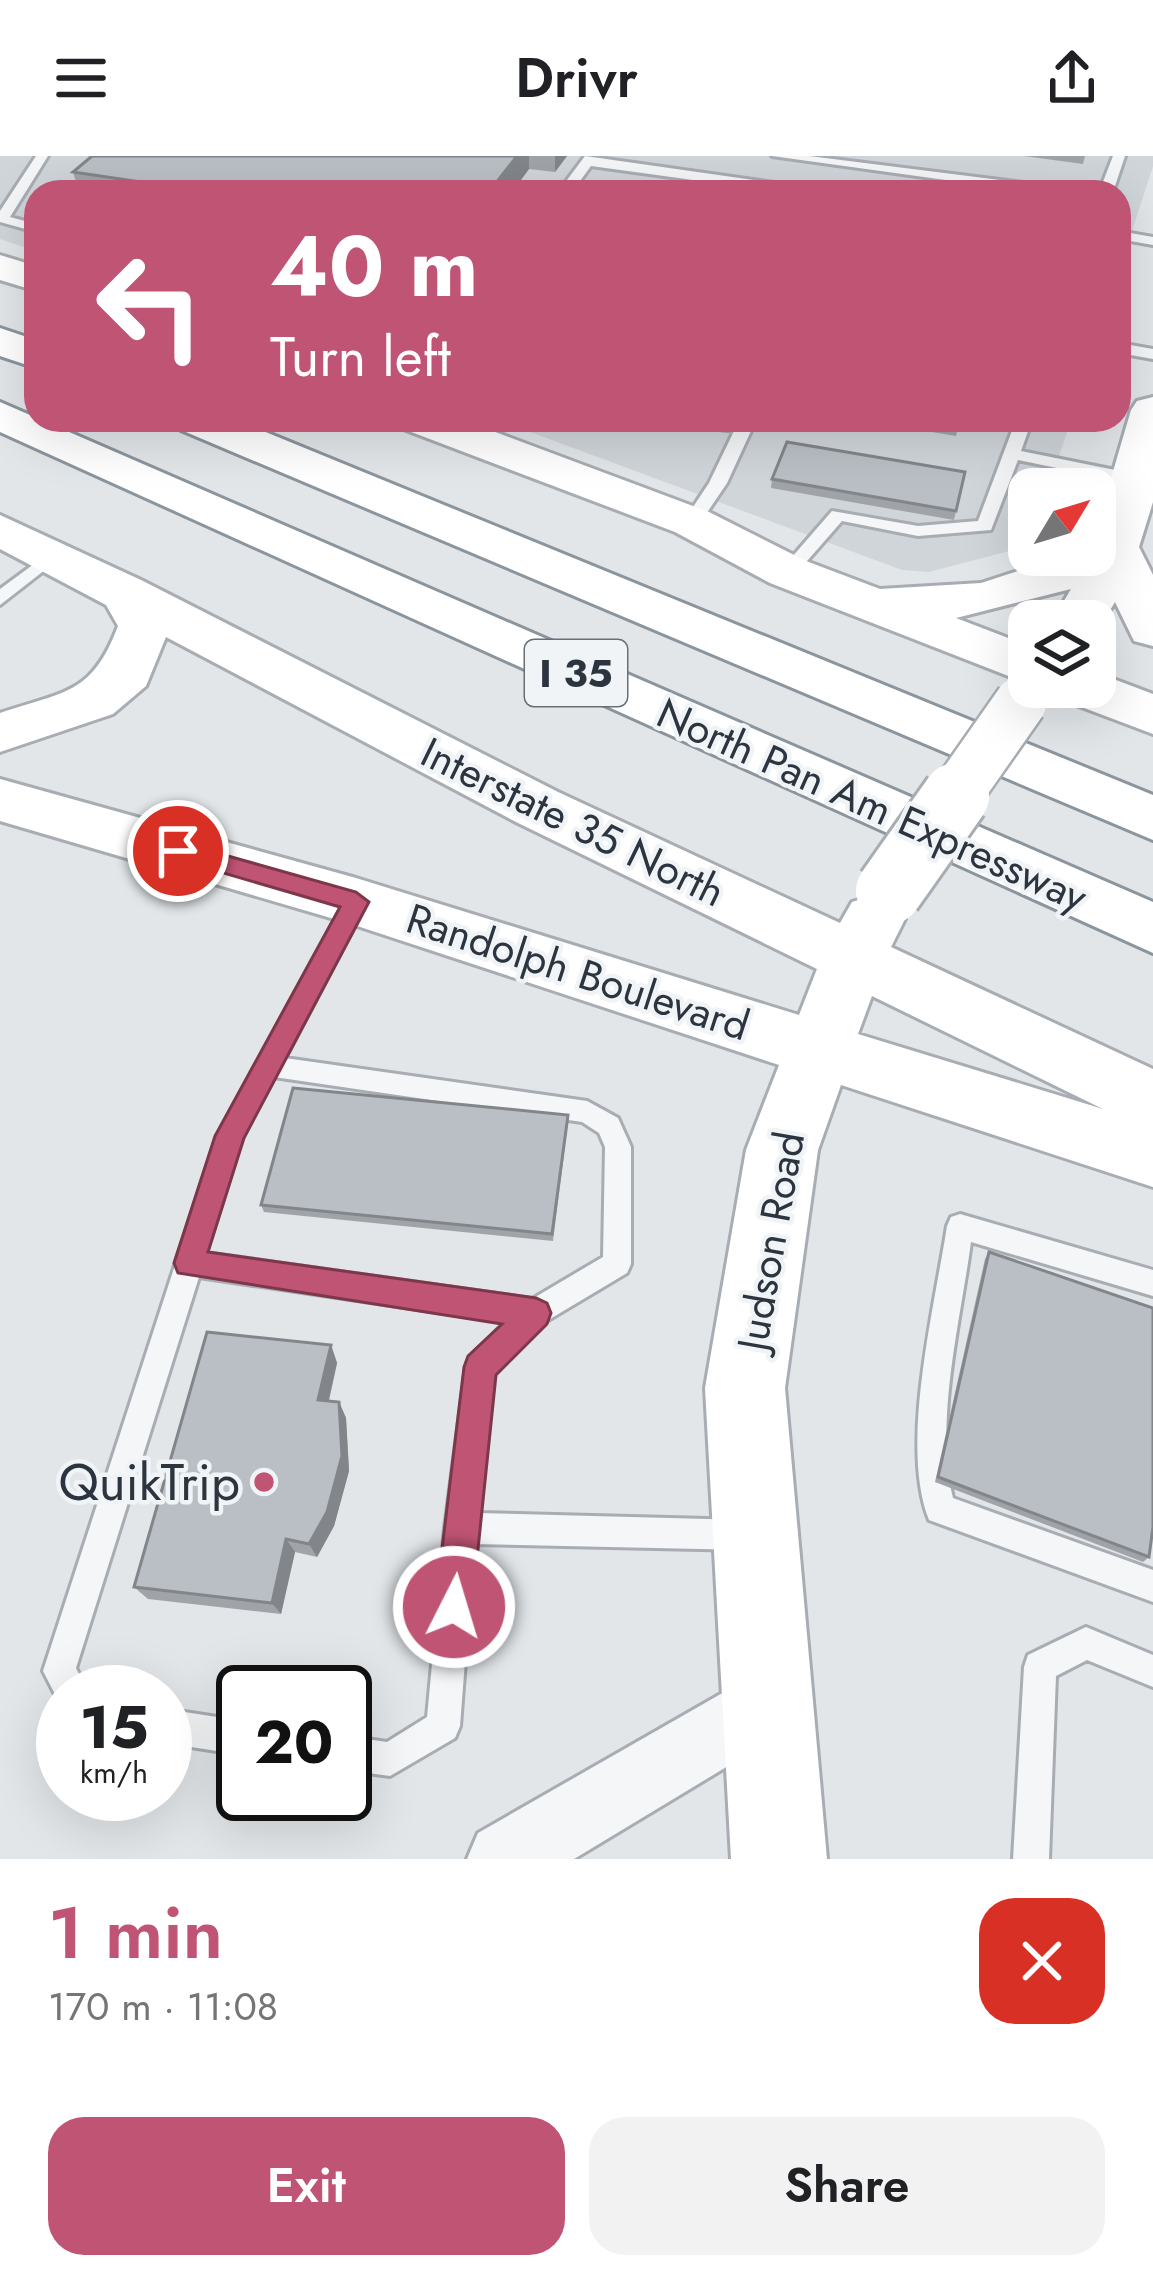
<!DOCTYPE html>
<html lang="en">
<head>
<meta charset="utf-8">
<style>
  :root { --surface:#fff; --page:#f2f2f2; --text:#202124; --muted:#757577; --accent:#c05474 }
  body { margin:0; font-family:Jost,sans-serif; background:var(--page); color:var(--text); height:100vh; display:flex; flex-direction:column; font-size:45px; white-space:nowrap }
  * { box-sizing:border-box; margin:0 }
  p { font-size:39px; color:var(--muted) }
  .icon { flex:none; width:66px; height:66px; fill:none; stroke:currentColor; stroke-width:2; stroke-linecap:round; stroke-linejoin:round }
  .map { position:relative; height:1703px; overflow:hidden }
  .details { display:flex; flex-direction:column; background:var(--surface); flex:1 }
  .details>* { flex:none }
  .hud { position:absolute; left:24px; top:24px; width:1107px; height:252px; border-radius:36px; box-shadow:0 12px 48px #0002; background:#c05474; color:#fff; overflow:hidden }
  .needle { width:78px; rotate:52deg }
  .fabs { position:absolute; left:1008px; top:312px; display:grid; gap:24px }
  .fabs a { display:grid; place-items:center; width:108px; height:108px; border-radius:24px; background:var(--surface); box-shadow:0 12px 48px #0002; font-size:60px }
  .speed { position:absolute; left:36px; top:1509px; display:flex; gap:24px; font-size:60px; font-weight:700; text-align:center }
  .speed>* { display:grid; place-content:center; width:156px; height:156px; border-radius:50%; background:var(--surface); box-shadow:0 12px 48px #0002; line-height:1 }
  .speed small { font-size:30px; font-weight:400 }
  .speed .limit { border:6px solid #111; border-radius:18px; background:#fff; color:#111 }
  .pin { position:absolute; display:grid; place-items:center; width:102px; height:102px; color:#fff; margin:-51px; border:6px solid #fff; border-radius:50%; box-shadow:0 3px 12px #0007 }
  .me { position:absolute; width:132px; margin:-66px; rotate:5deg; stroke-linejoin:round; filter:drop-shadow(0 0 9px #0008) }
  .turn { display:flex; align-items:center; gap:42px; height:252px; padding:0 48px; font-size:54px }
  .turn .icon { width:156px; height:156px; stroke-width:2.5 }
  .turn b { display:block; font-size:84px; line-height:102px }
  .round { display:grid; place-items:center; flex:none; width:126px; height:126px; border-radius:36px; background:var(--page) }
  .head { display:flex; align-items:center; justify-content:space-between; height:204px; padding:0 48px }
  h1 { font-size:72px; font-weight:600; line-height:90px; color:var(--accent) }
  .cta { display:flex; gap:24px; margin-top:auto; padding:24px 48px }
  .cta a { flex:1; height:138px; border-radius:36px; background:var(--accent); color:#fff; font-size:48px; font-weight:600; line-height:138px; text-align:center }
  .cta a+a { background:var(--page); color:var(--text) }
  header { display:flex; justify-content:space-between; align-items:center; height:156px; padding:0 48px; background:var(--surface); font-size:54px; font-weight:600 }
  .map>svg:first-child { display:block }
  .built { fill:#d0d5da }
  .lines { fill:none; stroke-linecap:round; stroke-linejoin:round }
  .lane-casing { stroke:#a8adb3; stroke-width:6 }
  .street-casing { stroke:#a8adb3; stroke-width:6 }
  .secondary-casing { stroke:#a8adb3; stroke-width:6 }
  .highway-casing { stroke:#8b959e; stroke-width:6 }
  .lane { fill:#f4f6f7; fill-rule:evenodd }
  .street { fill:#f4f6f7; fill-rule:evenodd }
  .secondary { fill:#fff; fill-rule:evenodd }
  .highway { fill:#fff; fill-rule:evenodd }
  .secondary-bridge-far1-casing { stroke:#a8adb3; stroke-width:56; stroke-linecap:butt }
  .secondary-bridge-casing { stroke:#a8adb3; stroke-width:72; stroke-linecap:butt }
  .secondary-bridge-far1 { stroke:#fff; stroke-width:51 }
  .secondary-bridge { stroke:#fff; stroke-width:66 }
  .wall { fill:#a0a4a9 }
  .shaded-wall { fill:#82868a }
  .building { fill:#babfc5; stroke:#82868a; stroke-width:3 }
  .route { fill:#c05474; stroke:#7d374b; stroke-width:3 }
  .poi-dot { fill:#c05474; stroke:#f1f4f6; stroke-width:4.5 }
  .labels { text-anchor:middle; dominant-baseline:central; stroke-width:9; stroke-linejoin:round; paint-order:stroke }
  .shield { fill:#f1f4f6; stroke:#676e76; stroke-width:3 }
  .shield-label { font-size:39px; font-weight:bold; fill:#2c353f }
  .street-label { font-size:42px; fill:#2c353f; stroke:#f1f4f6 }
  .near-poi-label { font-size:51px; fill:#2c353f; stroke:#f1f4f6; text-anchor:end }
</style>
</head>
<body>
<header><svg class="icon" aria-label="menu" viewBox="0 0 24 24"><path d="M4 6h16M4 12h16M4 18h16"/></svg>Drivr<svg class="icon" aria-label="share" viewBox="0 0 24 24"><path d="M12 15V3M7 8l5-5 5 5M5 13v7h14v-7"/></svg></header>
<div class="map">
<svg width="1153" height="1703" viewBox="0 0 1153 1703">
  <rect width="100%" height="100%" fill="#e2e6e9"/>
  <path class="built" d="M0,0h1153v10l-34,105v-79h-1083v59l-36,-12z
    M498,264h573l-23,69h-19v46l-12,14 -88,23 -27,-2z"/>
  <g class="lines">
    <defs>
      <path id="lane" d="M36,0h12l-38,61 26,7v8l-36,-10v-11z
        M585,0l225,32 7,4h-37l-189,-26 -19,26h-14z
        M772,0h37l255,32 7,4h-39z
        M1113,0h12l-12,36h-14z
        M1119,75l34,6v8l-34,-6z
        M1119,187l34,6v10l-34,-6z
        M682,264h74l-29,63 -29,43 -6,1 -9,-5 26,-39 25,-52 -44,-6z
        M1016,264h16l-11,31 114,23 9,5 -9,5 -117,-24 -27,70 -73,6 -76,-15 -48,55 -6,2 -9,-6 53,-61 86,15 60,-5z
        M53,394l6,1v8l-59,46v-16z
        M356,737l11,9 -82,156 302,43 31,17 13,29v117l-4,9 -82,49 -51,51 -17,140 268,7 11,4 4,11 -4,11 -11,4 -271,-6 -14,182 -5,12 -65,38 -45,-6v-34l42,6 40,-25 18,-189 21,-161 4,-10 36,-35 -307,-45 -123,391 12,24h-25l-3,12 -17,-33 174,-535 131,-240zM274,921l308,45 17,11 6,14 -2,110 -71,42 -326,-46 36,-115z
        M960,1058l193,56v26l-182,-54c-10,77 -37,179 -18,256l200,72v32l-224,-82c-30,-74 6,-215 18,-294l4,-9z
        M1086,1471l67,28v32l-66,-27 -31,16 -7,183h-36l11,-192 4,-12z
        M165,1553l78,12v34l-78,-12z"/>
      <path id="street" d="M766,1512l25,10 10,25 -10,25 -217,131h-107l11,-26z"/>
      <path id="secondary" d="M0,99l36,11v25l-36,-11z
        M1153,241v105l-14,45 14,28v71l-19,-5 -19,-39 -19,31 -1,-12h-43l19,-32 -115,29 73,28v38l-259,-101 -95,-51 -269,-102 -6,-10h63l246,92 97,49 74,28 101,-6 86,-28h28v-22l36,-123 6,-9z
        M0,359l141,65 417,212 282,131 12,-21 22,-7 22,7 9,17 -14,28 262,122v118l-312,-102 -23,65 -33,238 42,471h-96l-26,-471 41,-238 33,-85 -431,-142 -348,-102v-42l356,99 443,137 18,-46 -301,-147 -350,-185 -20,49 -33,28 -113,38v-39c65,-22 92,-18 118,-87l-12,-21 -106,-56zM872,840l231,113 -245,-75z
        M1095,516l58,22v40l-90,-34 -8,-13h40z"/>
      <path id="highway" d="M0,172l36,12v28l-36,-12z
        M0,246l1153,500v51l-1153,-521z
        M175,264h61l917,375v45l-972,-410z"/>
    </defs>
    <use href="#lane" class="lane-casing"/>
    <use href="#street" class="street-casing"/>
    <use href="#secondary" class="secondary-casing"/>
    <use href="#highway" class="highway-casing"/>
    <use href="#lane" class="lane"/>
    <use href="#street" class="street"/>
    <use href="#secondary" class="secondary"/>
    <use href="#highway" class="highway"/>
    <defs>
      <path id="secondary-bridge-far1" d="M953,643l68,-97"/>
      <path id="secondary-bridge" d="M889,735l67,-95"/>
    </defs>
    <use href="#secondary-bridge-far1" class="secondary-bridge-far1-casing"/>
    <use href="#secondary-bridge" class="secondary-bridge-casing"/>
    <use href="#secondary-bridge-far1" class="secondary-bridge-far1"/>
    <use href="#secondary-bridge" class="secondary-bridge"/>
  </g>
  <path class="wall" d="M93,0h474l-12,16 -26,-3 -17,23h-433l-6,-20z
    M1024,0h61l-2,8z
    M858,264h102l-4,16z
    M965,316l-11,48 -183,-32 1,-9z
    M568,966l-15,119 -289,-29 -3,-7z
    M989,1096l160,305 -6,5 -208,-80 50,-223z
    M331,1189l6,18 -8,38 10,1 7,16 3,53 -15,55 -17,31 -22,-5 -14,62 -133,-15 -14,-12z"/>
  <path class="shaded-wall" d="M517,0h12v13l-17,23h-23z
    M555,0h12l-12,16z
    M331,1189l6,18 -12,53 -7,-16z
    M339,1246l7,16 3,53 -15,55 -17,31 -8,-13z
    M286,1383l9,13 -14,62 -9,-11z"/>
  <path class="building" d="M92,0h425l-28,36h-280l-136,-20z
    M787,286l178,30 -9,39 -184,-32z
    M293,932l275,27 -16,119 -291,-29z
    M989,1096l164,56v219l-4,30 -211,-80z
    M207,1176l124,13 -13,55 21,2 3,54 -15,56 -18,32 -23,-5 -14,64 -138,-16z"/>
  <path class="route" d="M178,686l178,50 13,10 -125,236 -36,114 328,46 11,5 4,10 -4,11 -51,51 -24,232 -6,13 -12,5 -13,-5 -6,-13 29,-240 4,-11 34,-32 -324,-51 -4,-10 41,-127 125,-229 -171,-50 -4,-6 4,-7z"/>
  <circle class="poi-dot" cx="264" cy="1326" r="12"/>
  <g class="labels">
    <rect class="shield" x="525" y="484" width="102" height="66" rx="9"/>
    <g class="shield-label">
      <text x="576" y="517">I 35</text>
    </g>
    <g class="street-label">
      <text transform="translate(872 649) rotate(24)">North Pan Am Expressway</text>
      <text transform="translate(573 666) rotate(26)">Interstate 35 North</text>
      <text transform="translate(578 816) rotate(18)">Randolph Boulevard</text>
      <text transform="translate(771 1085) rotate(-80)">Judson Road</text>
    </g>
    <g class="near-poi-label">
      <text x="240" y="1326">QuikTrip</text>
    </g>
  </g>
</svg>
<div class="fabs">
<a><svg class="needle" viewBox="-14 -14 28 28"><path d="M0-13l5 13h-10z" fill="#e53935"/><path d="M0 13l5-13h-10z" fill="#757577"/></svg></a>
<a><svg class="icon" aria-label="layers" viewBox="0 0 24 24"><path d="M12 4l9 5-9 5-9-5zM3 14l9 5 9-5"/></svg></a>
</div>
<div class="speed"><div>15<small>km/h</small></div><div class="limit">20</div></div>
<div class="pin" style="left:178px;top:695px;background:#d93025"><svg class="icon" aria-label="arrive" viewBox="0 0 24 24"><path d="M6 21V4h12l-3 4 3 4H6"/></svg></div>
<svg class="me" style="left:454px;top:1451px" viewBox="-20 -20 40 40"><circle r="17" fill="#c05474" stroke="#fff" stroke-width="3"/><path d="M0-11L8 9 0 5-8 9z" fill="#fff"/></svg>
<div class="hud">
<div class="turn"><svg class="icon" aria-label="left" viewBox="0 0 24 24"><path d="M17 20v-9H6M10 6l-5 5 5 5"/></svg><div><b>40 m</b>Turn left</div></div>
</div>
</div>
<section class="details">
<div class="head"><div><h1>1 min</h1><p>170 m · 11:08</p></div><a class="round" style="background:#d93025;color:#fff"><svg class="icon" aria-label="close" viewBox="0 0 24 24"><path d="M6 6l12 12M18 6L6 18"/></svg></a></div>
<div class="cta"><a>Exit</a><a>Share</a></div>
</section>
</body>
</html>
